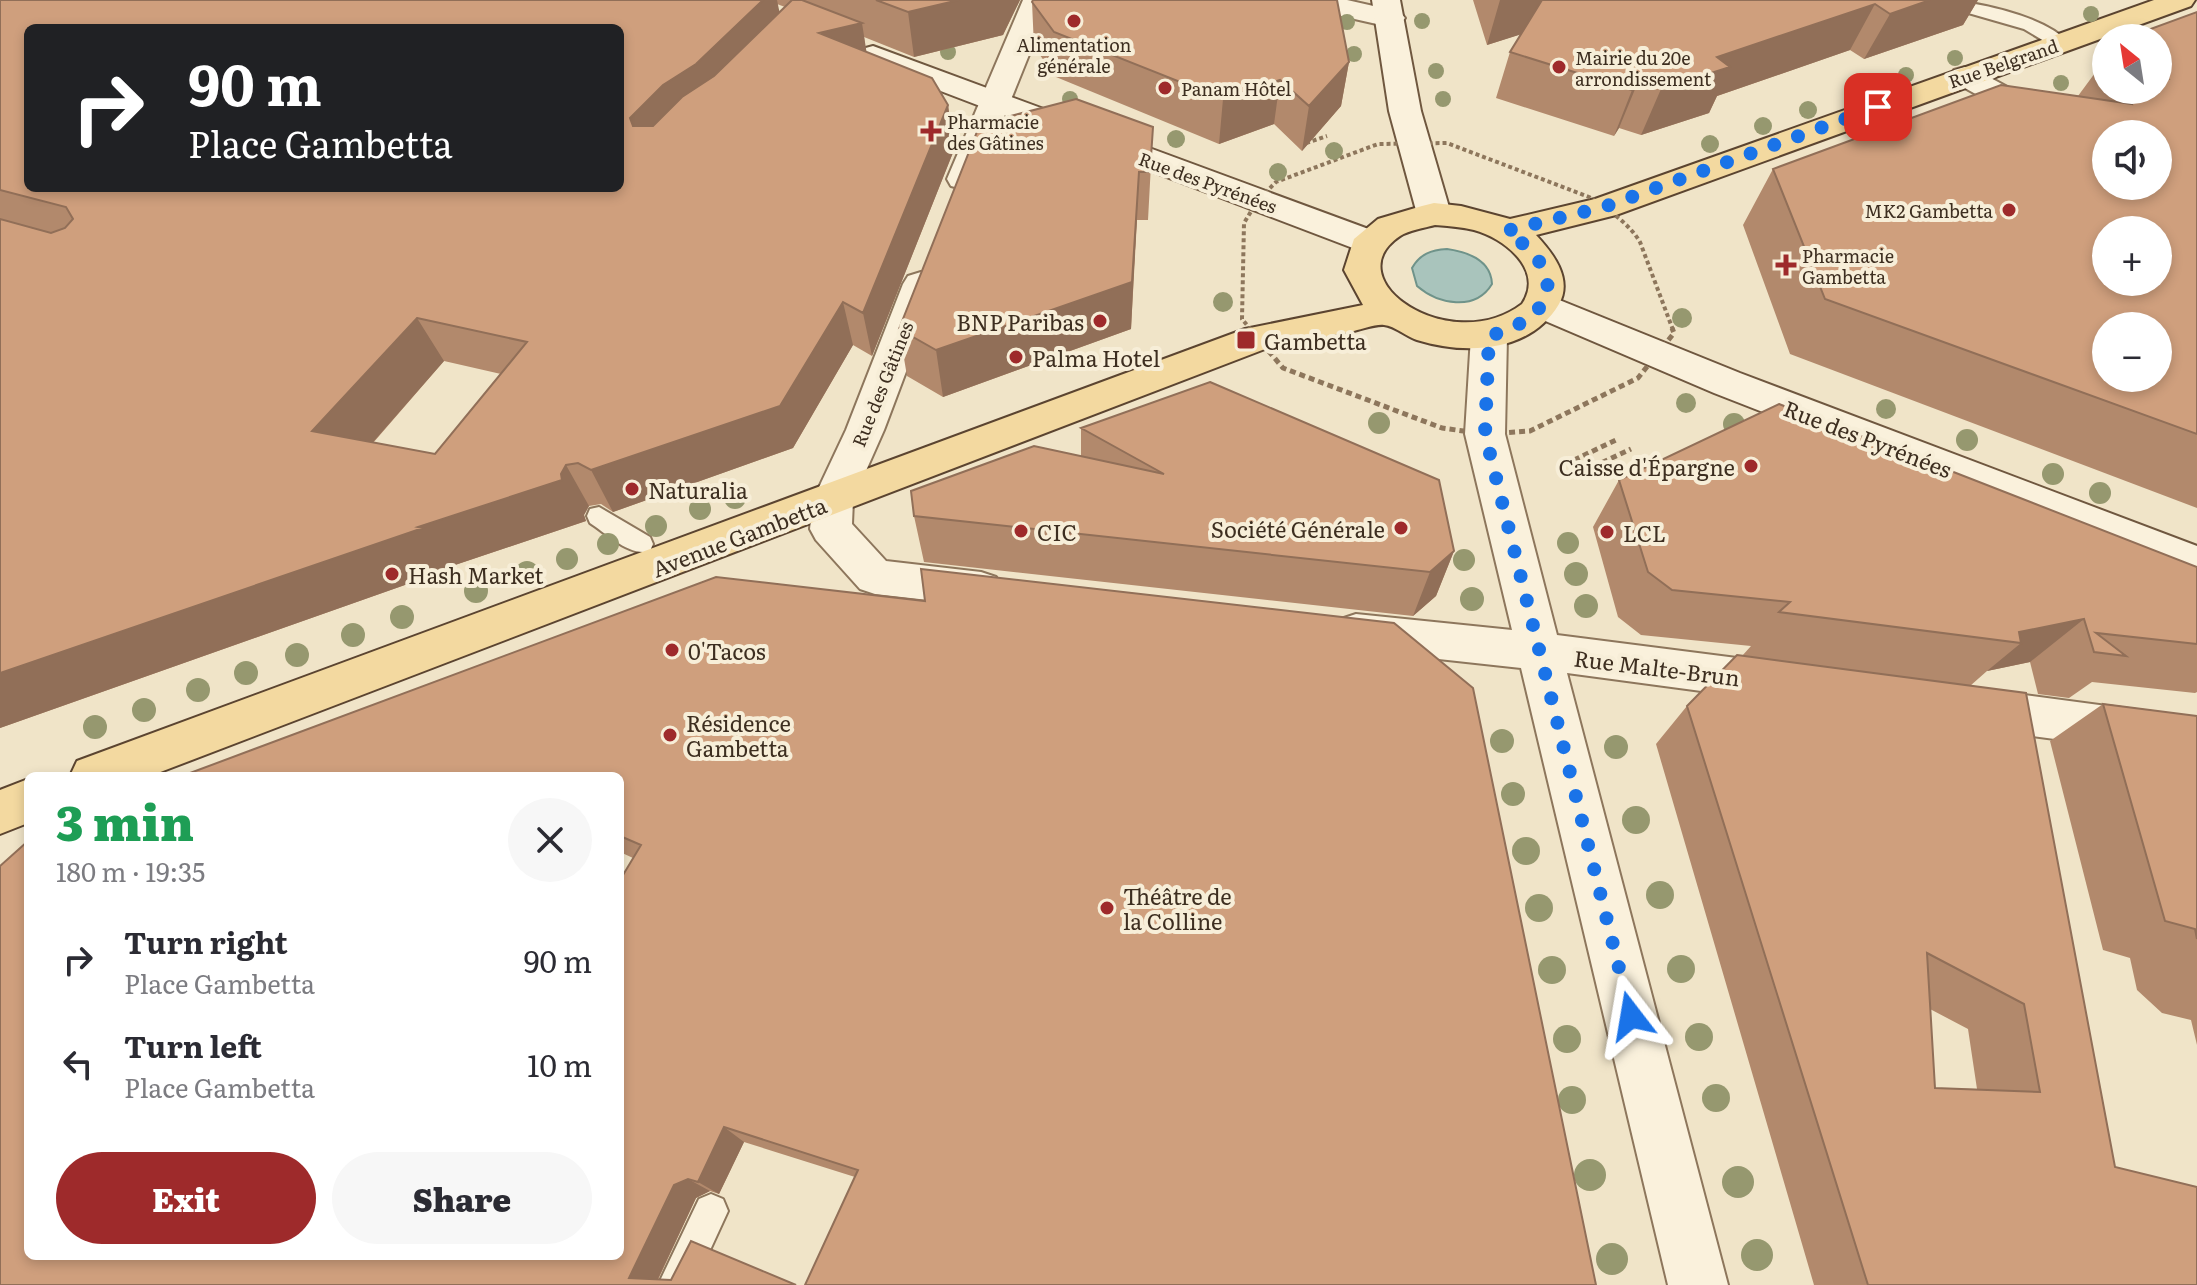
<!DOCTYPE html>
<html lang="en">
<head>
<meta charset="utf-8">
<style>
  :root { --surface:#fff; --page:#f7f7f7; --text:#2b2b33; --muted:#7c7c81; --accent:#9e2a2b }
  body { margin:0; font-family:Literata,serif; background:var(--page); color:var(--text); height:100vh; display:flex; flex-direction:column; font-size:30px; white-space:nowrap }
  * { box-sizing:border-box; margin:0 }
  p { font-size:26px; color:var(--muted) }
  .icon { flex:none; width:44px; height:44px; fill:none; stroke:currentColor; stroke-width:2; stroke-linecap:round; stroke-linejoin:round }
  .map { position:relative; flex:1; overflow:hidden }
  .panel { position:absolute; left:24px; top:772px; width:600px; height:488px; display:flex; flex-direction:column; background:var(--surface); border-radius:12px; box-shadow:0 4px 12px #0003 }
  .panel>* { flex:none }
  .hud { position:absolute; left:24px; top:24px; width:600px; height:168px; border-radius:12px; box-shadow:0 4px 12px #0003; background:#202124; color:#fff; overflow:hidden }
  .needle { width:52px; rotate:330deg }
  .tools { position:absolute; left:2092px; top:24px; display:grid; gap:16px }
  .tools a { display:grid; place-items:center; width:80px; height:80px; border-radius:50%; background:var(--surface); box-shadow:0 4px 12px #0003; font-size:40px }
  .pin { position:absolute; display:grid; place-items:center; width:68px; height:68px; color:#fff; margin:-34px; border-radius:16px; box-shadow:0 4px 12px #0006 }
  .me { position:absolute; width:88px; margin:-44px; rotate:346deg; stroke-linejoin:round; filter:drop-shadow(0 0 6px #0008) }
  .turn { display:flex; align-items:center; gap:28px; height:168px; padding:0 32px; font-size:36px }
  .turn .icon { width:104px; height:104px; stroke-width:2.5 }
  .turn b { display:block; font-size:56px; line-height:68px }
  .round { display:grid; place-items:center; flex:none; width:84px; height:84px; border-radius:42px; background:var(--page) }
  .head { display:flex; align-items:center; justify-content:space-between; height:136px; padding:0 32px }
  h1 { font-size:48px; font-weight:800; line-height:60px; color:#1e9e55 }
  .button { display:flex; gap:16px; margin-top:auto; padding:16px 32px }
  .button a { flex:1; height:92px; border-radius:48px; background:var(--accent); color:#fff; font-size:32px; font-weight:800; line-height:92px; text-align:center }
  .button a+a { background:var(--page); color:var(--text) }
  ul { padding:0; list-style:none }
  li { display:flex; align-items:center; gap:24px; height:104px; padding:0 32px }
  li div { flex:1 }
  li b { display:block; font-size:30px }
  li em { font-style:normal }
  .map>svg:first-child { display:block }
  .water { fill:#a9c4bc; stroke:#6f938a; stroke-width:2 }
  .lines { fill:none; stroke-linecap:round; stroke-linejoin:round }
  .lane-casing { stroke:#8d765c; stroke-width:4 }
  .street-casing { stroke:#8d765c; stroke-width:4 }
  .secondary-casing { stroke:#6f573f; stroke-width:4 }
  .primary-casing { stroke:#5b4430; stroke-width:4 }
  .path-far1 { stroke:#8d765c; stroke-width:4; stroke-dasharray:4 3; stroke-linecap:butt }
  .path { stroke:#8d765c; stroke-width:5; stroke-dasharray:6 4; stroke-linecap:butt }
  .lane { fill:#faf1dc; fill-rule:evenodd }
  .street { fill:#faf1dc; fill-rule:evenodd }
  .secondary { fill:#faf1dc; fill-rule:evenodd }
  .primary { fill:#f3d9a0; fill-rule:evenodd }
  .tree { fill:#96986f }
  .wall { fill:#b2896c; fill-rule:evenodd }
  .shaded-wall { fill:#916f58 }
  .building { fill:#cf9f7d; stroke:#916f58; stroke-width:2; fill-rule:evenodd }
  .route { stroke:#1a73e8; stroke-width:14; stroke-dasharray:0 25.2 }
  .poi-dot { fill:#9e2a2b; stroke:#f7eed8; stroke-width:3 }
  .labels { text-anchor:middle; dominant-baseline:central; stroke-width:8; stroke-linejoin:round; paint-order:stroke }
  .far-poi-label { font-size:18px; fill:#3d2e20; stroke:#f7eed8; text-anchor:start }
  .far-street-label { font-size:18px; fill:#3d2e20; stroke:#f7eed8 }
  .poi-label { font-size:22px; fill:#3d2e20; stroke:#f7eed8; text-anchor:start }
  .street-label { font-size:22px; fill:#3d2e20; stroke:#f7eed8 }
</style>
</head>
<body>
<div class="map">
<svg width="2197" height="1285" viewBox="0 0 2197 1285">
  <rect width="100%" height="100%" fill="#f0e4c8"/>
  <path class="water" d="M1447,249c21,3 44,11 45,35 -17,28 -54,20 -75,2l-5,-18c8,-14 19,-18 35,-19z"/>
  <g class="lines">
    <defs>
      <path id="lane" d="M1935,0c36,0 109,15 134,43l-3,4h-12l-30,-18 -87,-25z
        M599,507l51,30 3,7 -3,7c-20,6 -43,-17 -60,-28l-3,-7 3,-7z
        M711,1194l12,5 5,12 -34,74h-36l41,-86z"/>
      <path id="street" d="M1023,0h28l-72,179 -4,7 -12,3 -12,-3 -4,-7z
        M1293,0h54l53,12 5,6 -5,6 -10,3 -93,-21z
        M1965,67l11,3 68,37 75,27h-13v14l-67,-19 -85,-47 -4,-6 4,-6z
        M921,272l13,4 5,8 -55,146 -31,70 -1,24 34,37 95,11 15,5 6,12 -6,12 -15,5 -106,-12 -15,-5 -44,-49 -6,-11 3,-29 33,-70 57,-146 5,-8z
        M1489,323l13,4 5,9 -2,98 52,201 219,28 16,5 6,14 -6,14 -16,5 -209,-28 161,612h-60l-147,-617 -165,-18 -15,-5 -7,-13 7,-13 15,-5 156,16 -47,-196 6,-98 5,-9z
        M1971,688l226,30v40l-226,-30 -16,-6 -7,-14 7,-14z"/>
      <path id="secondary" d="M1372,0h28l21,111 30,103 -5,8 -12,3 -12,-3 -5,-8 -28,-103z
        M873,46l509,188 5,8 -5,8 -12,3 -12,-3 -496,-189 -4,-6 4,-6z
        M1542,293l198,80 457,173v35l-483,-188 -185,-79 -5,-9 5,-9z"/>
      <path id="primary" d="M2154,0h41l-4,6 -575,209 -80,20c17,18 37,44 23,69 -29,49 -93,51 -142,36 -10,-3 -22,-14 -33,-15 -9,-1 -21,4 -30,6 -30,6 -59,12 -89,18l-1115,427h-80l7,-15 1168,-432 118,-24 -19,-35 10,-31 24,-20 44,-13 12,-3 27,3 49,13 85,-20zM1435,225c13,1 26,2 39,5 30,8 71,40 48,74 -71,54 -188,-24 -122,-68 9,-6 24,-8 35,-11z
        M28,779v44l-28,11v-44z"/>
    </defs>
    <use href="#lane" class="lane-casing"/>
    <use href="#street" class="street-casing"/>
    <use href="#secondary" class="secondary-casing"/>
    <use href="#primary" class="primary-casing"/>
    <path class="path-far1" d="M1306,143l21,-7
      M1251,330l-9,-11 2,-96 14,-23 18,-18 102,-38 69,-1 142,54c18,12 40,26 51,45l33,88"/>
    <path class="path" d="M1249,328l34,40 159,60 43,6 45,-3 108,-53 36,-45 -2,-5
      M1574,460l44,-21
      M1584,471l47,-22"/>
    <use href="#lane" class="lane"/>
    <use href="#street" class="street"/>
    <use href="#secondary" class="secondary"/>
    <use href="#primary" class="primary"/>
  </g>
  <g class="tree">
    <circle cx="2091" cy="14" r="8"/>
    <circle cx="1422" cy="21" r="8"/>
    <circle cx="1347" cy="22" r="8"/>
    <circle cx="948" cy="52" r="8"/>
    <circle cx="1354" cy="54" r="8"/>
    <circle cx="1955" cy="58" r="8"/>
    <circle cx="1436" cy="71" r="8"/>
    <circle cx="1906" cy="75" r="8"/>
    <circle cx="2061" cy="83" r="8"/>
    <circle cx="1860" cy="92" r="8"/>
    <circle cx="1070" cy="99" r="8"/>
    <circle cx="1443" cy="99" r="8"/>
    <circle cx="1808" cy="110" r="9"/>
    <circle cx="1763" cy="126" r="9"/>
    <circle cx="1176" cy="139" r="9"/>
    <circle cx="1710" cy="144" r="9"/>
    <circle cx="1334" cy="151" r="9"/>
    <circle cx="1278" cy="172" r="9"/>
    <circle cx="1223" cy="302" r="10"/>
    <circle cx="1682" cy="318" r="10"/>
    <circle cx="1686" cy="403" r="10"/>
    <circle cx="1886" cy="409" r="10"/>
    <circle cx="1379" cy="423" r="11"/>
    <circle cx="1734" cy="424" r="11"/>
    <circle cx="1967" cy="440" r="11"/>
    <circle cx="2053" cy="474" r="11"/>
    <circle cx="2100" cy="493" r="11"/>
    <circle cx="735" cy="498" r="11"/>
    <circle cx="700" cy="509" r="11"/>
    <circle cx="656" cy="526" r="11"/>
    <circle cx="1568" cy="543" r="11"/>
    <circle cx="608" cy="544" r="11"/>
    <circle cx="567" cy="559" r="11"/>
    <circle cx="1464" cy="560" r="11"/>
    <circle cx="527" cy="573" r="12"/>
    <circle cx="1576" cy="574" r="12"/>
    <circle cx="476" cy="591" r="12"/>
    <circle cx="1472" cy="599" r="12"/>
    <circle cx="1586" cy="606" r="12"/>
    <circle cx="402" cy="617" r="12"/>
    <circle cx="353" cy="635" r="12"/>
    <circle cx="297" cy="655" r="12"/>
    <circle cx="246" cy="673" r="12"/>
    <circle cx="198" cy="690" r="12"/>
    <circle cx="144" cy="710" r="12"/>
    <circle cx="95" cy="727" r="12"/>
    <circle cx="1502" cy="741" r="12"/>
    <circle cx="1616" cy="747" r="12"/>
    <circle cx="1513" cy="794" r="12"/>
    <circle cx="1636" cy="820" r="14"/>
    <circle cx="1526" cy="851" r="14"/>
    <circle cx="1660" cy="895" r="14"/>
    <circle cx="1539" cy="908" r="14"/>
    <circle cx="1681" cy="969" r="14"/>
    <circle cx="1552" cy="970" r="14"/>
    <circle cx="1699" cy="1037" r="14"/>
    <circle cx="1567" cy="1039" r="14"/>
    <circle cx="1716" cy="1098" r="14"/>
    <circle cx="1572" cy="1100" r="14"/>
    <circle cx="1590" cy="1175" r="16"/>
    <circle cx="1738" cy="1182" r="16"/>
    <circle cx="1757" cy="1255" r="16"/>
    <circle cx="1612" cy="1259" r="16"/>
  </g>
  <path class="wall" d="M0,0h1020l-17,35 -89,22 -50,-20 2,15 82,53 6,45 -82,206 -19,-11 -60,103 -180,64 -12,-8 -12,2 -5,9 2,6 -134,45 1,2 -453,160zM777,4l8,3 -6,6zM28,28h592v160h-592zM444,361l57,13 -66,80 -62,-11z
    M1473,0h505l-15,25 -99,34 -14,-9 -133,46 -8,17 -68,22 -22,-7 -5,8 -118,-38 14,-46 11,-18 -34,11z
    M1032,2l317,60 -8,44 -39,45 -28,-27 -55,20 -163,-67 -22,-30z
    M2197,12v496l-407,-154 -47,-129 30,-56 305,-73 28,-38v32h52v-52z
    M1153,127l-5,93h-11l-6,109 -188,68 -36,-21 -8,-47z
    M1081,428l373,123 -18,45 -23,20 -489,-54 -10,-46 167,-60z
    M1619,480l578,87v125l-2,1 -103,-11 -23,16 -31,-4 -8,-32 -43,9 -17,15 56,7 89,474 82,118h-383l-158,-541 31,-38 55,-50 9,-10 -110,-11 -23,-18 -25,-90zM1930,1009l38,20 9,60 -42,-1z
    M716,577l880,708 -741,-108 -111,-35 -25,52 -9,-3 -14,7 -38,82 138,5h-796l620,-29 13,-398 -13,-6v-76z
    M2103,704l94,12v329l-6,-25 -29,-7 -25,-23 -7,-32 -27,-8 -53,-209z"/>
  <path class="shaded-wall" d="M763,0h14l7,34 -137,129 -17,-45 33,-33z
    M959,0h61l-17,35 -89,22 -6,-45z
    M1500,0h47l-9,29 -51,16z
    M1930,0h48l-15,25 -99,34 26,-45z
    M1875,4l-25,46 -133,46 -8,17 -68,22 20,-46 56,-32z
    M862,23l7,45 -50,-35z
    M1349,62l-8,44 -39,45 7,-45z
    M1280,80l-6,44 -55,20 4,-45z
    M1638,82l-19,46 -5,8 18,-46z
    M948,105l6,45 -82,206 -9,-43z
    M1139,172l-8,157 -188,68 -7,-47z
    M843,302l10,43 -60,103 -180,64 -22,-42z
    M417,318l27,43 -98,112 -34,-42z
    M566,465l23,41 -5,9 2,6 -134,45 1,2 -453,160v-55l418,-146 143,-53z
    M1454,551l-18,45 -23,20 17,-44z
    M2084,619l-54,43 -43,9 34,-28 -2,-11z
    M724,1127l20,15 -25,52 -21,-12z
    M688,1179l22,12 -14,7 -41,87 -26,-7 45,-93z"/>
  <path class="building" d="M0,0h763l-67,64 -33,21 -33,33 3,8h20l29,-29 32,-21 78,-76h10l60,23 -43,10 113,45 16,27 -85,208 -20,-11 -63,104 -189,64 -13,-7 -12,2 -5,9 1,6 -144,47 5,1 -423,145v-454l51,14 14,-5 8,-9 -7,-12 -66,-17zM28,28h592v160h-592zM417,318l110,24 -92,112 -123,-23z
    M876,0h83l-51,12z
    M1033,0h304l12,62 -40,44 -29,-26 -57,19 -169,-67 -22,-30z
    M1542,0h388l-40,14 -15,-10 -158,53 13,10 -69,22 -23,-7 -6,8 -122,-38z
    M2197,12v422l-372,-135 -52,-130 228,-84 131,19 -3,-14 23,4 1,-4h5v-10l9,-1 -9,-4v-37h-32zM2106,134h52v52h-52zM2106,230h52v52h-52zM2106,326h52v52h-52z
    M1076,99l77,28 -3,45h-11l-7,110 -196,68 -37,-21 81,-205z
    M1210,382l229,98 15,71 -24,21 -516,-56 -3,-25 123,-45 130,28 -83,-46z
    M1779,404l418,163v77l-101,-11 30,23 -32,-4 -10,-33 -65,13 2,11 -242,-31 11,-10 -118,-12 -24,-18 -29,-92z
    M921,569l473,54 79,65 123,597h-791l53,-115 -134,-43 -26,55 -10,-3 -14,6 -45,93 42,2 20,-39 105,44h-796v-419l28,-25v415h592v-376l21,-35 -21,-9v-60h-438l534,-199 209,24z
    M1737,655l289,38 89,474 82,20v98h-329l-181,-579zM1927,953l97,51 16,88 -105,-4z
    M2103,704l94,12v223l-2,-10 -30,-8z"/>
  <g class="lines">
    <path class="route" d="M1631,1016l-146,-582 4,-98c70,-20 79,-64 17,-105l98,-24 274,-100"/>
  </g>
  <g class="poi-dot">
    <circle cx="1074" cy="21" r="8"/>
    <circle cx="1559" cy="67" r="8"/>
    <circle cx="1165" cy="88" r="8"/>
    <path d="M927 119h8v8h8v8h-8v8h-8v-8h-8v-8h8z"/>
    <circle cx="2009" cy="210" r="8"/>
    <path d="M1782 253h8v8h8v8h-8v8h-8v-8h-8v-8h8z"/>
    <circle cx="1100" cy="321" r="8"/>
    <rect x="1236" y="330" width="20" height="20" rx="4"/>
    <circle cx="1016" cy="357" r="8"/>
    <circle cx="1751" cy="466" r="8"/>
    <circle cx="632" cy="489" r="8"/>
    <circle cx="1401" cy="528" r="8"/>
    <circle cx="1021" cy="531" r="8"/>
    <circle cx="1607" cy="532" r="8"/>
    <circle cx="392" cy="574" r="8"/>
    <circle cx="672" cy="650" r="8"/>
    <circle cx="670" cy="735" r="8"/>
    <circle cx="1107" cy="908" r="8"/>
  </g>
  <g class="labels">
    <g class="far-poi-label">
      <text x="1074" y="44" text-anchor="middle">Alimentation<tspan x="1074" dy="21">générale</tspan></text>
      <text x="1575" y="57">Mairie du 20e<tspan x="1575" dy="21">arrondissement</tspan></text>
      <text x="1181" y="88">Panam Hôtel</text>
      <text x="947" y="121">Pharmacie<tspan x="947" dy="21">des Gâtines</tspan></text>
      <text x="1993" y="210" text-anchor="end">MK2 Gambetta</text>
      <text x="1802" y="255">Pharmacie<tspan x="1802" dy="21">Gambetta</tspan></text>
    </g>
    <g class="far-street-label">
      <text transform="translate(2003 63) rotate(-19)">Rue Belgrand</text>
      <text transform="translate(1208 182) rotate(20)">Rue des Pyrénées</text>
      <text transform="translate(882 384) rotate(-68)">Rue des Gâtines</text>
    </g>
    <g class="poi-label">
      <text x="1084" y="321" text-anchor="end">BNP Paribas</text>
      <text x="1264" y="340">Gambetta</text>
      <text x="1032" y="357">Palma Hotel</text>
      <text x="1735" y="466" text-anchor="end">Caisse d'Épargne</text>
      <text x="648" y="489">Naturalia</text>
      <text x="1385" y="528" text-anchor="end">Société Générale</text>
      <text x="1037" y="531">CIC</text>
      <text x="1623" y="532">LCL</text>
      <text x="408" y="574">Hash Market</text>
      <text x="688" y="650">0'Tacos</text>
      <text x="686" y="722">Résidence<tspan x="686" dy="25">Gambetta</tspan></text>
      <text x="1123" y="895">Théâtre de<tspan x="1123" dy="25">la Colline</tspan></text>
    </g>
    <g class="street-label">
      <text transform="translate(1868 438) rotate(21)">Rue des Pyrénées</text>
      <text transform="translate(739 536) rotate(-21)">Avenue Gambetta</text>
      <text transform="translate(1657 667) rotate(7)">Rue Malte-Brun</text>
    </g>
  </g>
</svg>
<div class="tools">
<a><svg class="needle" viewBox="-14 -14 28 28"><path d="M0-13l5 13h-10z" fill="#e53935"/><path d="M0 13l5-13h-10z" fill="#7c7c81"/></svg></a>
<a><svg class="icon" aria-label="sound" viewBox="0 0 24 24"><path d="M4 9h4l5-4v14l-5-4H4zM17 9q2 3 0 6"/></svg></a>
<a>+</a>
<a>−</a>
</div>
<div class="pin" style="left:1878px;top:107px;background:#d93025"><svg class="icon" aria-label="arrive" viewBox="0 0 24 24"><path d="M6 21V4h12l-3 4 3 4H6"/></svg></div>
<svg class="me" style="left:1631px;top:1016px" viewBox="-20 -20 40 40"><path d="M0-17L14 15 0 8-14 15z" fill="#1a73e8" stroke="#fff" stroke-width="4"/></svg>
<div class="hud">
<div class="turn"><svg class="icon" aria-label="right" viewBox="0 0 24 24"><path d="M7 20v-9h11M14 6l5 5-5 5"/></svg><div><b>90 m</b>Place Gambetta</div></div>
</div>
<section class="panel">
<div class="head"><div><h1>3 min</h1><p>180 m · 19:35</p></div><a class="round"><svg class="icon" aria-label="close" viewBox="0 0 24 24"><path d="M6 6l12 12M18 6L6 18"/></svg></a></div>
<ul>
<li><svg class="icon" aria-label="right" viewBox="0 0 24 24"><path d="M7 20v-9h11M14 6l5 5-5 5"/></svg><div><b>Turn right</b><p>Place Gambetta</p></div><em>90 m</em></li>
<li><svg class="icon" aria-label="left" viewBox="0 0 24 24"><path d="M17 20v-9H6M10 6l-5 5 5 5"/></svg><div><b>Turn left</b><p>Place Gambetta</p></div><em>10 m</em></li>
</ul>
<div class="button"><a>Exit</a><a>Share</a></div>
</section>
</div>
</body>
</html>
